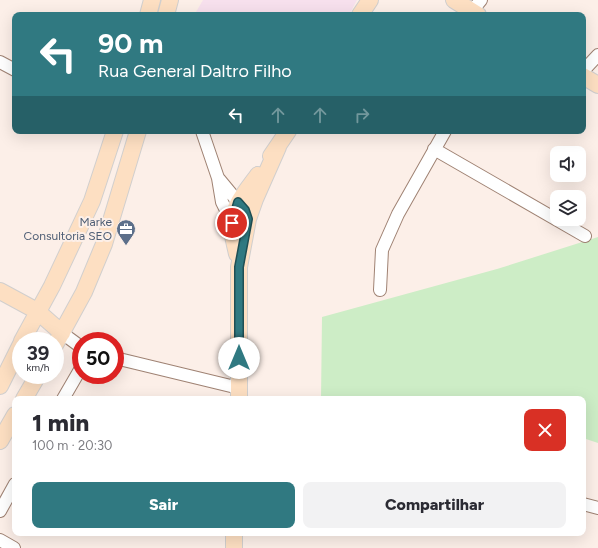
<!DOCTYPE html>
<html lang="pt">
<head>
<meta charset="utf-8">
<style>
  :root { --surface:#fff; --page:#f2f2f3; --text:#2b2b33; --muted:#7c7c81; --accent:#307981 }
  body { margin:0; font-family:Figtree,sans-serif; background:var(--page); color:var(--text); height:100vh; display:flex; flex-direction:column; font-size:15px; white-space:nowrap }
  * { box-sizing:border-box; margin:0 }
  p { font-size:13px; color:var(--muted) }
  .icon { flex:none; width:22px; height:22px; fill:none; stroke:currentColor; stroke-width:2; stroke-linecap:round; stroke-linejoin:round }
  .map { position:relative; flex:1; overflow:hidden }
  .sheet { position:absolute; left:12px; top:396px; width:574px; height:140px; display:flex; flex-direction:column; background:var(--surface); border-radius:8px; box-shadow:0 4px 16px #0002 }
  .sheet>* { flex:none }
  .guide { position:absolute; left:12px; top:12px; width:574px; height:122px; border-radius:8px; box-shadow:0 4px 16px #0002; background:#307981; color:#fff; overflow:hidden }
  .fabs { position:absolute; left:550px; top:146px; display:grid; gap:8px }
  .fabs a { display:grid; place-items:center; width:36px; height:36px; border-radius:8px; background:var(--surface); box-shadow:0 4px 16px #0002; font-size:20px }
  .speed { position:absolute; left:12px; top:332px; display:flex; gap:8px; font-size:20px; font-weight:700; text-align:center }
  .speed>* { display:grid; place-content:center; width:52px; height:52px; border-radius:50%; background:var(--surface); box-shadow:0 4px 16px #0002; line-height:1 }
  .speed small { font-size:10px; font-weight:400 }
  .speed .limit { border:6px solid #d22; background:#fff; color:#111 }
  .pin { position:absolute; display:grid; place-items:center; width:34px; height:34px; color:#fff; margin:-17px; border:2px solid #fff; border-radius:50%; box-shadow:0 1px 4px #0007 }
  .me { position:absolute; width:44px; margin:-22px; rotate:0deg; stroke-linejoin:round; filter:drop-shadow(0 0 3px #0008) }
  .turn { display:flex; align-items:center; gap:14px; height:84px; padding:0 20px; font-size:18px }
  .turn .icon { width:52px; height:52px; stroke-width:2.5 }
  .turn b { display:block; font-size:28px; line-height:34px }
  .lanes { display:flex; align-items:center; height:38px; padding:0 20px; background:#0003; justify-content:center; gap:20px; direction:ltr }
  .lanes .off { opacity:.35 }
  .round { display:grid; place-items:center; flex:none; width:42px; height:42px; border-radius:8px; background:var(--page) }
  .headline { display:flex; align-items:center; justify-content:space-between; height:68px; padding:0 20px }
  h1 { font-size:24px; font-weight:800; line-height:30px }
  .button { display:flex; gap:8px; margin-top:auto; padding:8px 20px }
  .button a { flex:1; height:46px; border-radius:8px; background:var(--accent); color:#fff; font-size:16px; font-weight:800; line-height:46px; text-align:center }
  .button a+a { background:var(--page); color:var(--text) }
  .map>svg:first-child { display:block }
  .industrial { fill:#f7e0ed }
  .green { fill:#cdedc6 }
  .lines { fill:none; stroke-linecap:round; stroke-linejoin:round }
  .minor-casing { stroke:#9f8273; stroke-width:14 }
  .major-casing { stroke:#d1cfce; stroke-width:18 }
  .minor { stroke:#fff; stroke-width:12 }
  .major { stroke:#fddfc2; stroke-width:16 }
  .route-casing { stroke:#1f4f54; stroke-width:10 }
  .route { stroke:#307981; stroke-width:7 }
  .labels { text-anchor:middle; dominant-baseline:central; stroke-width:4; stroke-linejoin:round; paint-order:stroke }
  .service-label { font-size:12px; fill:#4e5e75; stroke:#fcefe8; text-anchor:end }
</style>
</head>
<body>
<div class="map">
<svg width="598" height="548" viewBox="0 0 598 548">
  <rect width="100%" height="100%" fill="#fcefe8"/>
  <path class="industrial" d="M203,0h154l-8,15h-148l-5,-3z"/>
  <path class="green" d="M598,237v206l-15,-5v-39h-262l1,-82 175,-48z"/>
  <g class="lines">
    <defs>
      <path id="minor" d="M472,11l9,-11
        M0,62l15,8
        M583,71l15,-16
        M202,131l16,47 4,24 11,22
        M434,149l151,87
        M219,179l24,29
        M380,290l2,-40 16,-36 47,-83
        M62,333l19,14
        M115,358l124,30
        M63,399l18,-31
        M583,504l15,4
        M0,511l15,-27
        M0,540l14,8"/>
      <path id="major" d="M454,0l24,15
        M148,15l4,-15
        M166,15l4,-15
        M360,15l10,-15
        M583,76l15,9
        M271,156l17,-25
        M237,254c-2,-10 -6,-22 -5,-32 2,-18 16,-33 26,-47
        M0,291l37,20 25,22
        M22,341l30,-55 40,-85 23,-70
        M55,345l29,-53 20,-48 34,-113
        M0,386l21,-42
        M24,399l14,-24
        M239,399v-132l9,-48 7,-20 23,-52
        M0,441l15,-26
        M234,533v15"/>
    </defs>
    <use href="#minor" class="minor-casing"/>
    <use href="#major" class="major-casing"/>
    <use href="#minor" class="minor"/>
    <use href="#major" class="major"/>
  </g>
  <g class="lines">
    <defs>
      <path id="route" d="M232,223l6,-21 7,8 3,9 -9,48v91"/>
    </defs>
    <use href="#route" class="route-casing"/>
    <use href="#route" class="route"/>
  </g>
  <defs>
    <symbol id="office-pin" viewBox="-11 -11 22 30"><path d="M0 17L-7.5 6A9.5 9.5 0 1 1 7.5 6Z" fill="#5c6f8a" stroke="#fcefe8"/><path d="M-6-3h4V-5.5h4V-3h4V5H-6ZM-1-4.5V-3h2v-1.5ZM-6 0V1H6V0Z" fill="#fff"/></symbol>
  </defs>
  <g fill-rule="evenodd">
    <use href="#office-pin" x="115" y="218" width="22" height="30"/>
  </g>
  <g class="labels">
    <g class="service-label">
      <text x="112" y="222">Marke<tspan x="112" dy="14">Consultoria SEO</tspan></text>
    </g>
  </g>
</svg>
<div class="fabs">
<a><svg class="icon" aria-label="sound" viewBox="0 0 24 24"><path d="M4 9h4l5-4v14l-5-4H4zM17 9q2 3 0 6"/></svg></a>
<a><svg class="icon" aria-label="layers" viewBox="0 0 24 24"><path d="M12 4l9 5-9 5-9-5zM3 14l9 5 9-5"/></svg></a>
</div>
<div class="speed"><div>39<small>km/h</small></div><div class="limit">50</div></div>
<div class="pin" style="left:232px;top:223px;background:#d93025"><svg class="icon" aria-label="arrive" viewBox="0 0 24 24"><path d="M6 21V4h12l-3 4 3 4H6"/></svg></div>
<svg class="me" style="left:239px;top:358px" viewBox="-20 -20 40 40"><circle r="19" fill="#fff"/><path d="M0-13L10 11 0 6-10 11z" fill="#307981"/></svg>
<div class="guide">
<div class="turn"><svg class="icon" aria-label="left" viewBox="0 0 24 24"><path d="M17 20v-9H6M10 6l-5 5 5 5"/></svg><div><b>90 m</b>Rua General Daltro Filho</div></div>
<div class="lanes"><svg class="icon" aria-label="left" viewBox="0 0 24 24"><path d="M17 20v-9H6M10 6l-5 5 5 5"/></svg><svg class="icon off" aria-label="ahead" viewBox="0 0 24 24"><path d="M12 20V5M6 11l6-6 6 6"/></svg><svg class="icon off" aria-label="ahead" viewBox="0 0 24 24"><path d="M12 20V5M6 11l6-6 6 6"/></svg><svg class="icon off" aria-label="right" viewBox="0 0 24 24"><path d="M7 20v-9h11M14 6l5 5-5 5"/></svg></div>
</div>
<section class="sheet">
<div class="headline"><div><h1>1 min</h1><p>100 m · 20:30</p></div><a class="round" style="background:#d93025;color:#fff"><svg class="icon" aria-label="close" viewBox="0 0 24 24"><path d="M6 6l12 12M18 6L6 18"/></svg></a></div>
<div class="button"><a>Sair</a><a>Compartilhar</a></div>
</section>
</div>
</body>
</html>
